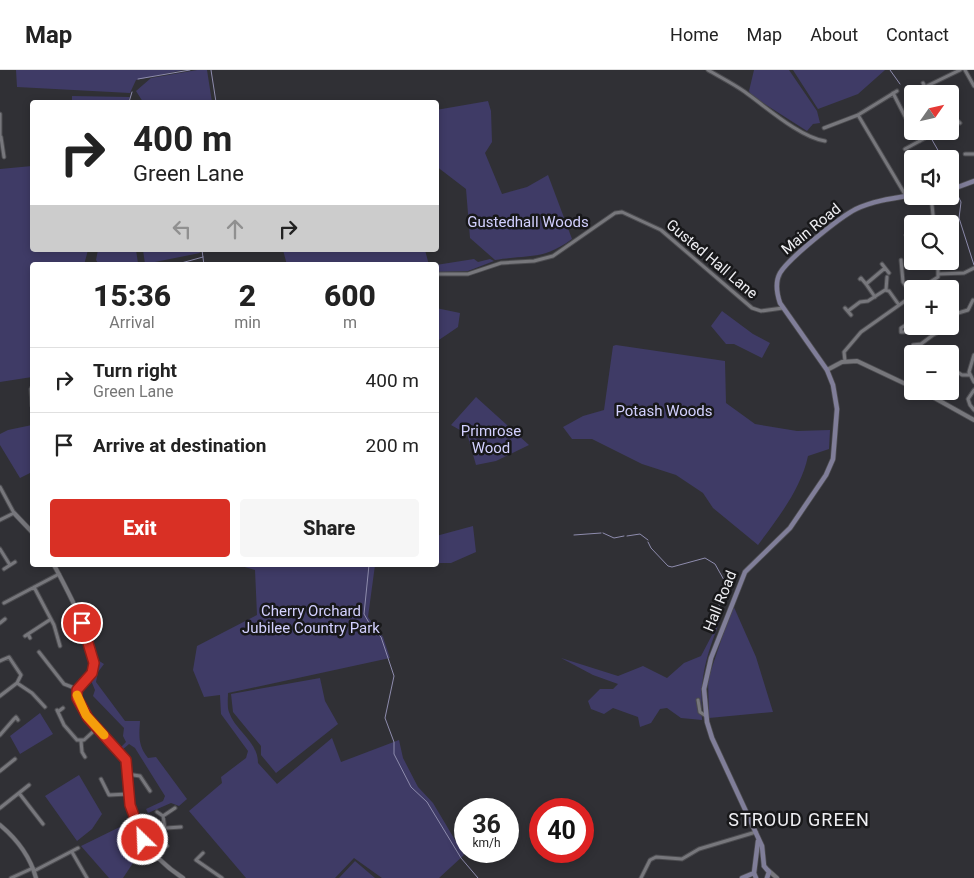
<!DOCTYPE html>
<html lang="en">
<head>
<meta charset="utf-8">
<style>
  :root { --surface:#fff; --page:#f6f6f6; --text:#222; --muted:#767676; --line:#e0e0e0; --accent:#d93025 }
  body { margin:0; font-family:Roboto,sans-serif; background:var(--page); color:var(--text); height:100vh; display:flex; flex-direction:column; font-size:19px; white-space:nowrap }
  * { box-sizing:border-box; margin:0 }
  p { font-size:16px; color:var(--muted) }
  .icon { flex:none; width:28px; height:28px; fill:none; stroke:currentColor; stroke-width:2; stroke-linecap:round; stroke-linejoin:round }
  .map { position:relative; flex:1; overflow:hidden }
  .drawer { position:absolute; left:30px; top:192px; width:409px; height:305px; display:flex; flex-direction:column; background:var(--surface); border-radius:5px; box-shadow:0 2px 8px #0003 }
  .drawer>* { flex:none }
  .hud { position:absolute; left:30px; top:30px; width:409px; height:152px; border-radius:5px; box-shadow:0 2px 8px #0003; background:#fff; color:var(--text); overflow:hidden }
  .needle { width:32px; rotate:56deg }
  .buttons { position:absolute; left:904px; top:15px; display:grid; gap:10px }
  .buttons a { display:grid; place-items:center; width:55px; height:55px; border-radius:5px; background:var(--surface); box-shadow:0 2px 8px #0003; font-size:25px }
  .speed { position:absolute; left:454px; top:728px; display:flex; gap:10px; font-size:25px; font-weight:700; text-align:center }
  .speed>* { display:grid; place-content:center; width:65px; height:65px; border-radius:50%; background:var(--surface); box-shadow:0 2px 8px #0003; line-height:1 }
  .speed small { font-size:12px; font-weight:400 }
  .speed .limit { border:8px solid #d22; background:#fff; color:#111 }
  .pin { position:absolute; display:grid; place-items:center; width:42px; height:42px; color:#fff; margin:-21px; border:2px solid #fff; border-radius:50%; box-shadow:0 1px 5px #0007 }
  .me { position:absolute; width:55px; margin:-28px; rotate:336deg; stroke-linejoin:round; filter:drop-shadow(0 0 4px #0008) }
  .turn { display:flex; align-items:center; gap:18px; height:105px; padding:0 20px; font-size:22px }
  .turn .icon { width:65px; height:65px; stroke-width:2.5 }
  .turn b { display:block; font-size:35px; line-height:42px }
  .lanes { display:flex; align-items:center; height:48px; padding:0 20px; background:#0003; justify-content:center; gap:25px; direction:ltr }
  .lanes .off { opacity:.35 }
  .eta { display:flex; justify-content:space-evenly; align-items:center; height:85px; text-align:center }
  .eta b { font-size:30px; font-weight:800; line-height:35px }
  .action { display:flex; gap:10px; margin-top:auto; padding:10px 20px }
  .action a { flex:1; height:58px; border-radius:5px; background:var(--accent); color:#fff; font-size:20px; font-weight:800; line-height:58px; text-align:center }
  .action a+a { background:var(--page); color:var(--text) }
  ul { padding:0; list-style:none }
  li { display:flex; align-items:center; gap:15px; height:65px; padding:0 20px; border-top:1px solid var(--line) }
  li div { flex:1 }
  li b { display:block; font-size:19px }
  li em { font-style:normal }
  header { display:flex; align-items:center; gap:30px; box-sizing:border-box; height:70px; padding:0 25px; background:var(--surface); border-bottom:1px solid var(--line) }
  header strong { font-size:24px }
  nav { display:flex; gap:28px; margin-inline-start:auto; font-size:18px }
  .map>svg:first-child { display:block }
  .green { fill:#3f3b66 }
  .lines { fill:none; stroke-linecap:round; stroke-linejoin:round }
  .stream { stroke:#8e8cad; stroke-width:1 }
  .minor-casing { stroke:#4c4c50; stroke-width:5 }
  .tertiary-casing { stroke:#4c4c50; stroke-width:5.5 }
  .secondary-casing { stroke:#4c4c50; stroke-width:6 }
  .minor { stroke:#77777c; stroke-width:3 }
  .tertiary { stroke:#77777c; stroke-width:4 }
  .secondary { stroke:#807e99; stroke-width:4.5 }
  .route-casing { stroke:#8d1f18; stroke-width:12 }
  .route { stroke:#d93025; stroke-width:9 }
  .slow { stroke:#f59e0b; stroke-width:9 }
  .labels { text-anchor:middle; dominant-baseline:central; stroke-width:5; stroke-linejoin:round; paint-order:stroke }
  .park-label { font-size:15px; fill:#d3d1ff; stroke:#18181a }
  .street-label { font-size:15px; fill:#efeff3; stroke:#18181a }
  .quarter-label { font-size:18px; letter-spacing:1px; fill:#efeff3; stroke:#18181a }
</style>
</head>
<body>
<header>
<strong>Map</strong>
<nav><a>Home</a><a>Map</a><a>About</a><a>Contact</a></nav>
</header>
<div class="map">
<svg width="974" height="808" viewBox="0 0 974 808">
  <rect width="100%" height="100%" fill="#303035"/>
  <path class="green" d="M16,0h167l-47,10 -6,13 -113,-6z
    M197,0h10l5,32h-69l-7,-11 15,-13z
    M754,0h35l28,41 3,12 -7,1 -6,7 -55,-35 -3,-5z
    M793,0h92l-27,24 -40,15z
    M72,26l58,1 -2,5h-56z
    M488,31l3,10 1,31 -7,11 17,41 25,-7 21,-12 24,64c-30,22 -43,15 -77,21l-25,-22 -4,-49 -30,-23v-56z
    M32,96v84h56l-4,15h-52v112l-32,5v-213z
    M98,180h38l2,13 -39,2 -3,-5z
    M143,180h56l1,3 -55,11z
    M283,180h142l4,15h-142z
    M474,189l4,3 12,-3 4,2 -26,10 -32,1v-7z
    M436,238l24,5 -2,14 -22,15z
    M722,241l31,23 17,9 -8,15 -28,-14h-8l-15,-18z
    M616,275l109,16 1,42 29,21 42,7 33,-1 -1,19 -21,7c-7,33 -30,62 -50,89l-45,-37 -10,-15 -27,-18 -34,-11 -50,-25h-20l-9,-12 20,-11 21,-6 9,-64z
    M476,327l53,48 -33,16 -20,4 -9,-31 -16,-9z
    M32,355v47l-12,6 -20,-33v-11l8,-4z
    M473,456l3,26 -25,11h-15v-27z
    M238,495h137l-7,52 15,20 7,21 -162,35c0,5 -1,14 1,19 6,19 29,29 29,51l19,21 55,-46 9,24 58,-22 4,18 15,29 15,16 31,52 -25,23h-57l-28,-20 -19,20h-89l-57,-67 33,-28 -1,-6 25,-19 2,-7 -27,-37 -1,-19 -16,2 -11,-27 4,-24 60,-31 -2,-45z
    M733,535l23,52 17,55 -64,6 -1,-39z
    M721,548c-16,41 -21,58 -19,102l-21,-2 -14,-10 -7,1 -9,14 -11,4 -2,-10 -25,-9 -9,6 -13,-5 -3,-8 12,-12h13l5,-5 -25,-9 -32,-17 57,18 25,-10 24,12 17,-15 17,-7z
    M96,589l8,5 -6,8 -2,10 29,39h15c-1,16 -2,24 8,37l8,-1 31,42 -8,7 -8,-3 -23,10 -2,-4 17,-8 2,-5 -30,-48 -6,-4 -8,7 -1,-3 6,-6 -3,-6 1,-8 -31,-32 2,-6 -5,-12z
    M320,608l5,23 13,23 -62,49 -15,-18v-9l-28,-34 -2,-18z
    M40,643l13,21 -33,20 -10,-18z
    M79,705l23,39 -10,15 -15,12 -32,-45z
    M132,751l16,29 -11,7 -14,21h-14l-28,-32z
    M355,791l20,17h-36z"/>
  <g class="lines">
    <path class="stream" d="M211,0l5,32
      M890,0l10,14
      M138,9l52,-9
      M129,32l3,-10
      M931,68l12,21
      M950,109l3,8
      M956,122l5,10 -2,16 15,47
      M202,180l2,15
      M174,195l29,-8
      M603,463l11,5 10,-2
      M574,465l27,-2
      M627,466l13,-2 8,6
      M648,472l3,6 17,18 4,1 33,-9 10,6 9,16
      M369,495l-5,49 8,14 9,9 13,39 -9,42 9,24v12l17,33 16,15 34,56 17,20
      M721,539l-2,-4 4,-21"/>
    <defs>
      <path id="minor" d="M708,0c12,7 26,14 37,22 21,15 56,46 80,49
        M965,0l9,16
        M923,13l2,4
        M893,23l19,37
        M929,24l-4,-7 35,-17
        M0,44v24
        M858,45l48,81
        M950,55l8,-4 2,2
        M824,58l34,-13 39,-24
        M913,61l7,10
        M1,67l3,20
        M905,79l33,-18
        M965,84h9
        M931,126l3,28
        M906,165l6,6
        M901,190l2,22 9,13
        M882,194l7,9
        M436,204h32l33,-11 33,-2 19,-5 62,-43 7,-1 39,18 91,78 9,3 22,-3
        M939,204l25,-1 10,-5
        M860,209l1,-1 5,6
        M919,219l19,-12v-16
        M886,220l1,-13
        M875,227l-9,-13 19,-16
        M907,230l5,7
        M951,230l6,13
        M845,238l6,7
        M848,241l12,-9 8,-1 17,-11 4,1 10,14
        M927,256l6,9 17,-9
        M950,256l5,-12 13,-4 5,-10
        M901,262v-4l11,-7
        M901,262h3l8,-6
        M913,275l8,-1 12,-9
        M948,284l3,-5
        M974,285l-5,17 5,10
        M845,291l-1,-9 17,-20 51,-36
        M950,297l12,8h7
        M32,317l-1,2 1,17
        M974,320l-6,9 2,6 4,5
        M0,417l14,26 -14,7
        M0,479l10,16
        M4,499l11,-7
        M34,517l20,38 6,21
        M4,533l55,-29
        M0,553l5,-4
        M28,564l2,4
        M25,566l26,-17
        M39,582l25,32 13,5
        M0,591l9,-4 12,18 -4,8 -17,13
        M17,613l15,10 13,14
        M698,630l2,12 6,4
        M57,640l7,15 13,15h7l13,-12
        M59,641l4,-3
        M0,665l14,-16 2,-2 2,3
        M81,671l1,11 3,5
        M0,701l15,-12
        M127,704l13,2 10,15
        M101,709l8,16 19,-1
        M19,723l24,31
        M0,738l29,-23
        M157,742l6,4 12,-8
        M166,758l15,-1
        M160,767l7,9
        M147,775l18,-16 -2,-13
        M72,782l15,26
        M203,783l-7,7 26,18
        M34,801l44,-23
        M11,808l22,-10
        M641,808l9,-18 6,-3 26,2 17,-10 57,-17"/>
      <path id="tertiary" d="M827,300l15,-8 15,-1 55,26
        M922,321l52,29
        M14,443l18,19
        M54,495c10,19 45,83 40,103 -3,9 -12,14 -17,21 -3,27 31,47 45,65 8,10 4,24 5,37 4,38 25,67 56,87
        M0,755c18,15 30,31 36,53
        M768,800l9,8"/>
      <path id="secondary" d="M950,120l24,-9
        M764,796l-2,-20 -50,-108 -5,-16 -3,-33 7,-31 34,-86 45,-44 36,-53 7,-16 4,-50 -4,-24 -6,-15 -47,-67c-3,-9 -5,-21 0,-30 8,-14 60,-56 76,-64 17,-8 38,-11 56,-14
        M764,796l5,6 -2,6
        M742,808l12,-5
        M756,808l-2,-5 4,-32"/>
    </defs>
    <use href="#minor" class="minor-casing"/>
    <use href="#tertiary" class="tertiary-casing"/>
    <use href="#secondary" class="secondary-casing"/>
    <use href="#minor" class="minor"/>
    <use href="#tertiary" class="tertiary"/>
    <use href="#secondary" class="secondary"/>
  </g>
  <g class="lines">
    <defs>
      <path id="route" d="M82,553l12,40 -2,10 -15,17v8l11,20 38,42 4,45 13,35"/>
    </defs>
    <use href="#route" class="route-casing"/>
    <use href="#route" class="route"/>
    <path class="slow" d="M77,625l9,20 18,20"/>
  </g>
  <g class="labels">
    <g class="park-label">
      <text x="528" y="152">Gustedhall Woods</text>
      <text x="664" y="341">Potash Woods</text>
      <text x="491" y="361">Primrose<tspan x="491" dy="17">Wood</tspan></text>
      <text x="311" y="541">Cherry Orchard<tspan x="311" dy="17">Jubilee Country Park</tspan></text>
    </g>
    <g class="street-label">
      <text transform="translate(811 159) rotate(-39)">Main Road</text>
      <text transform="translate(712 189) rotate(40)">Gusted Hall Lane</text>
      <text transform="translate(720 531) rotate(-68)">Hall Road</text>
    </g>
    <g class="quarter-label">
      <text x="799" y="749">STROUD GREEN</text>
    </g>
  </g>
</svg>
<div class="buttons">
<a><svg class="needle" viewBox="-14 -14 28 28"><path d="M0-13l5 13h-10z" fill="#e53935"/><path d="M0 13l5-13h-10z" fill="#767676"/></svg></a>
<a><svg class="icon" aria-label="sound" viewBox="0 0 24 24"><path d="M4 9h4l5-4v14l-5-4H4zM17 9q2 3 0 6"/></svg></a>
<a><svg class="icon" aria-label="search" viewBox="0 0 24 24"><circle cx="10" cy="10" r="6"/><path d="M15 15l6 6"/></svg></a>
<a>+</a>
<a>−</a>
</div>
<div class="speed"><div>36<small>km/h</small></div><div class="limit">40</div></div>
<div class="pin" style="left:82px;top:553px;background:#d93025"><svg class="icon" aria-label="arrive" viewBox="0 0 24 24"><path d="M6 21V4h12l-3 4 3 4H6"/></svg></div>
<svg class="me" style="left:143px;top:770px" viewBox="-20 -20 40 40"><circle r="17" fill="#d93025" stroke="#fff" stroke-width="3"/><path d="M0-11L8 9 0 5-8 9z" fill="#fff"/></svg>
<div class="hud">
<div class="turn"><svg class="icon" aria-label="right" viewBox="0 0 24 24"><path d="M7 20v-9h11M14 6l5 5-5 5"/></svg><div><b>400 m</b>Green Lane</div></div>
<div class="lanes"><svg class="icon off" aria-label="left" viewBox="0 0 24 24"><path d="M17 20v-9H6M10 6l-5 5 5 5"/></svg><svg class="icon off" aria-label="ahead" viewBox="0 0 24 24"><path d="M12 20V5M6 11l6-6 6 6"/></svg><svg class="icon" aria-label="right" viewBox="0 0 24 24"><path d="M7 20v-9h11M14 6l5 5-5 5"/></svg></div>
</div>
<section class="drawer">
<div class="eta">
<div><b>15:36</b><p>Arrival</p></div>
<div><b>2</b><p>min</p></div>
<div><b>600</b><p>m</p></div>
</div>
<ul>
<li><svg class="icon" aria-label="right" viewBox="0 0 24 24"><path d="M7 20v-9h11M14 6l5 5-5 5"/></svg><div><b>Turn right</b><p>Green Lane</p></div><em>400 m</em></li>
<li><svg class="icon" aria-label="arrive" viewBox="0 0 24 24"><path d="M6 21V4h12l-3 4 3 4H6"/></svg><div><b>Arrive at destination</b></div><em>200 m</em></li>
</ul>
<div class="action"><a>Exit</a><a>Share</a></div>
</section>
</div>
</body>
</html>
